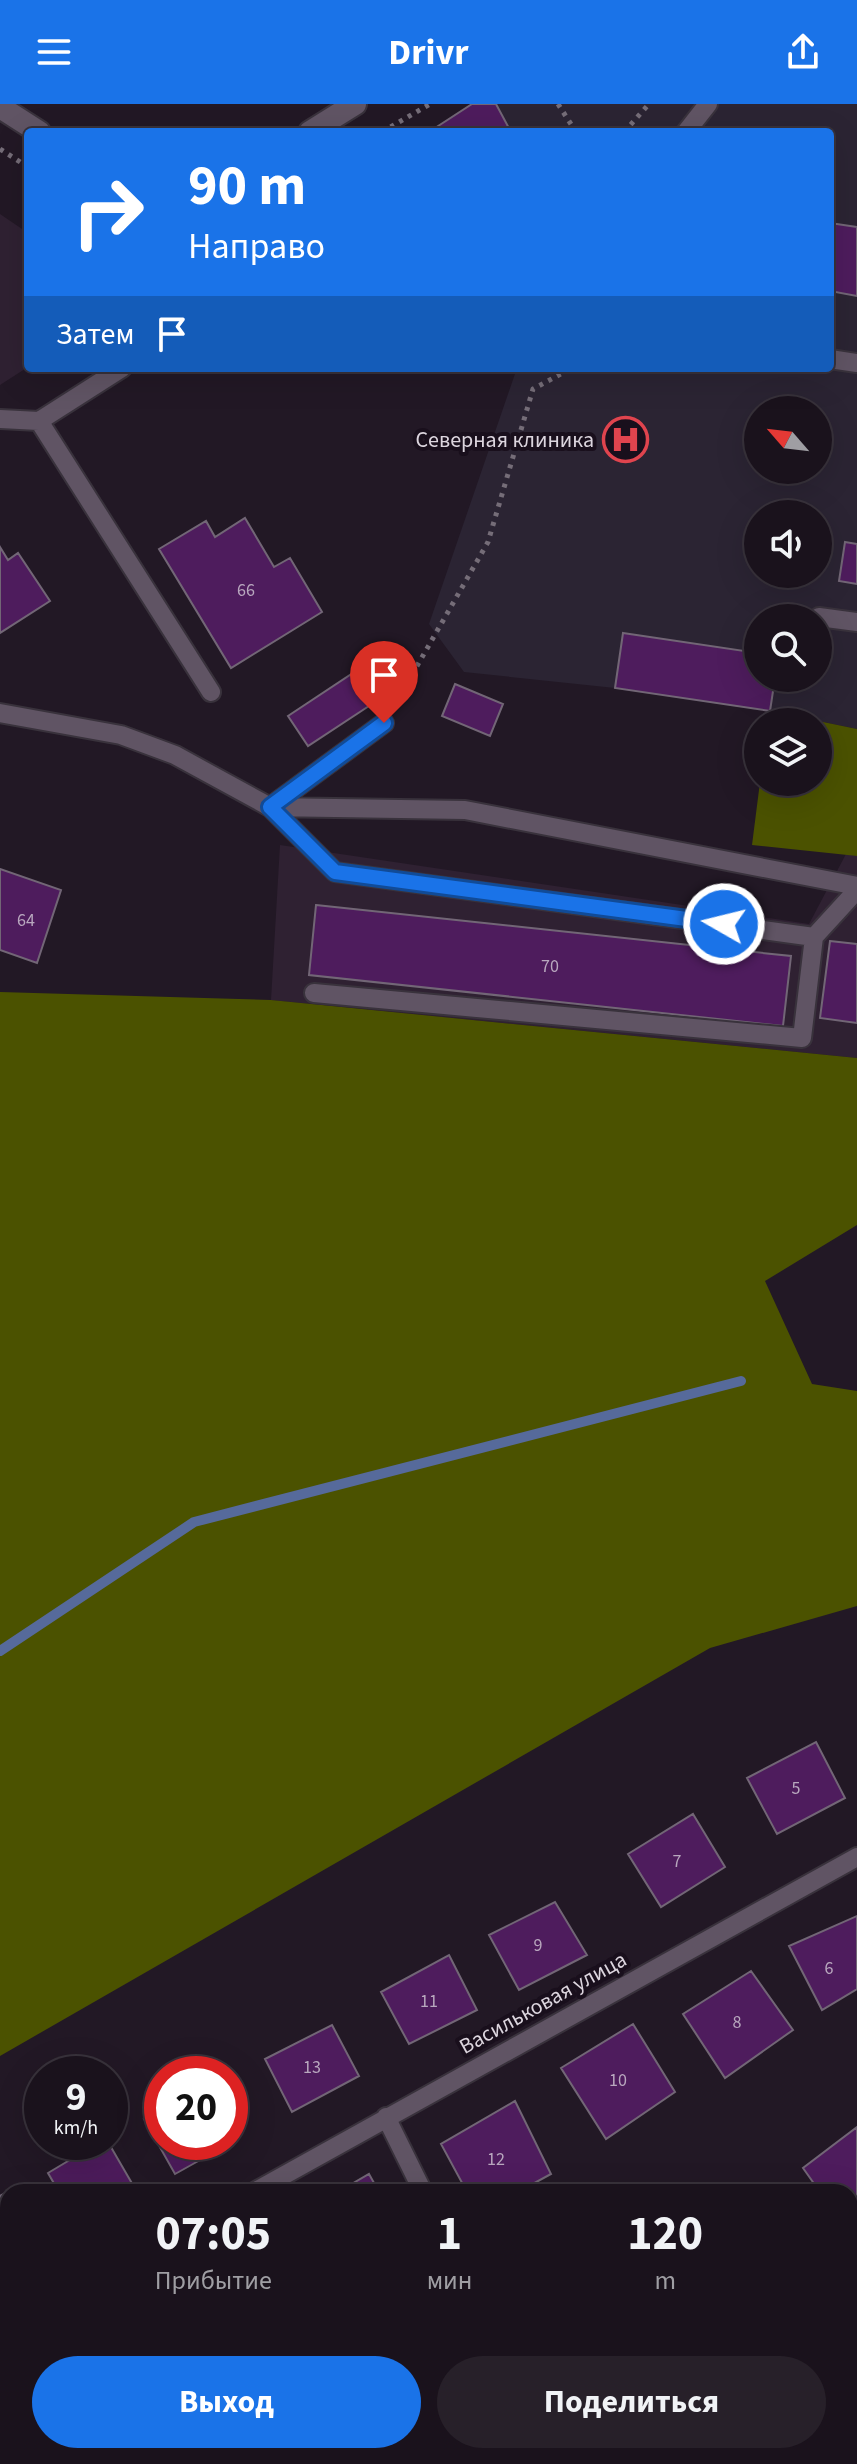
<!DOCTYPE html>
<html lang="ru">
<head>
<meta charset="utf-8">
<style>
  :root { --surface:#1a121c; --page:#272029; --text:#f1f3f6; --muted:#9f9ea3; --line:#38323b; --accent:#1a73e8 }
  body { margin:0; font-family:"Source Sans 3",sans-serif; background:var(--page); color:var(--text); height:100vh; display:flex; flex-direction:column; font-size:30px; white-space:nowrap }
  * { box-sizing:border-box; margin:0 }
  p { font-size:26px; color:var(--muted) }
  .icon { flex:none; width:44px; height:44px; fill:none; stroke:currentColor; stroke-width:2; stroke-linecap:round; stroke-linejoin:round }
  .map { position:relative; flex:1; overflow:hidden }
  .panel { position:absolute; left:0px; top:2080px; width:858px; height:280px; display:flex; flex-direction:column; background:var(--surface); border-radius:24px 24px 0 0; box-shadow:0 8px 32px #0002,0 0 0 2px var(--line) }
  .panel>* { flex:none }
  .hud { position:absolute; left:24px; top:24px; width:810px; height:244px; border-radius:8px; box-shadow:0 8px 32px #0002,0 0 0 2px var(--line); background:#1a73e8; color:#fff; overflow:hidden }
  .needle { width:52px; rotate:298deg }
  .tools { position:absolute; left:744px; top:292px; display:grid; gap:16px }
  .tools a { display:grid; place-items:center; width:88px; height:88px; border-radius:50%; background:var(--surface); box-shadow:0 8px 32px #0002,0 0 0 2px var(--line); font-size:40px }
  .speed { position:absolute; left:24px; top:1952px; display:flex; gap:16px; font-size:40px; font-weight:700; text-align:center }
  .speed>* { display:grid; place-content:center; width:104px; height:104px; border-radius:50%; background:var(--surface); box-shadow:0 8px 32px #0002,0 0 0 2px var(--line); line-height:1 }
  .speed small { font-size:20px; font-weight:400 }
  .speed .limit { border:12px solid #d22; background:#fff; color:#111 }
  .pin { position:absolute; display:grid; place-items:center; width:68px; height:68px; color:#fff; margin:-82px -34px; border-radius:50% 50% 50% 0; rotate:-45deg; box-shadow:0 0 8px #0007 }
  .pin .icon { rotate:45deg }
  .me { position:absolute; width:88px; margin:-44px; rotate:278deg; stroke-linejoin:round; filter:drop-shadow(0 0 6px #0008) }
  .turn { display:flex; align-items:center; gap:28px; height:168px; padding:0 32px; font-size:36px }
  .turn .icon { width:104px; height:104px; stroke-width:2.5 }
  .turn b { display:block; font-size:56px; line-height:68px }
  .then { display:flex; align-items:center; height:76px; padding:0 32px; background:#0003; gap:16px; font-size:30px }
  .eta { display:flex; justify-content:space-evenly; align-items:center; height:136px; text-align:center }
  .eta b { font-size:48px; font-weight:700; line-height:56px }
  .action { display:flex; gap:16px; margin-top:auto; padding:16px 32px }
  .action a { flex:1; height:92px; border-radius:48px; background:var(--accent); color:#fff; font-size:32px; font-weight:700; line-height:92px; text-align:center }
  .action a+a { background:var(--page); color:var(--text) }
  header { display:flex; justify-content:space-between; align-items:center; height:104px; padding:0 32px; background:var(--accent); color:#fff; font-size:36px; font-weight:700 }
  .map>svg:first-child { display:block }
  .built { fill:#2f2132 }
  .medical { fill:#2b2433; fill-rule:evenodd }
  .forest { fill:#4b5200 }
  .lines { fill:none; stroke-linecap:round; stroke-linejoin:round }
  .stream { stroke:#566a9b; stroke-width:10 }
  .building { fill:#4e1c5d; stroke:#726676; stroke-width:2 }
  .service-casing { stroke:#39323c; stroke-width:22 }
  .minor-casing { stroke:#39323c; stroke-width:26 }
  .path { stroke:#756d78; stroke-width:5; stroke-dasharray:4 6; stroke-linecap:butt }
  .service { stroke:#605464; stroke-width:18 }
  .minor { stroke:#605464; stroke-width:22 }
  .route-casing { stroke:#114b97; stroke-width:20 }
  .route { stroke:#1a73e8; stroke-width:14 }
  .labels { text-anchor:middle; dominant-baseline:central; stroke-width:8; stroke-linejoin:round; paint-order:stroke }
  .number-label { font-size:18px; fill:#b8a7be }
  .poi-label { font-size:22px; fill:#dcd5de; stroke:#190f1c; text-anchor:end }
  .street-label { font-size:22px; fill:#dcd5de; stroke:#190f1c }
</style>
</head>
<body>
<header><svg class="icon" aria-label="menu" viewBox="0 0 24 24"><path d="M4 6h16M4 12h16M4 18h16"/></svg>Drivr<svg class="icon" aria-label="share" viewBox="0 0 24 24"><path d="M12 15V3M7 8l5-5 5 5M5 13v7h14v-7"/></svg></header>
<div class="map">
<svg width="857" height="2360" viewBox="0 0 857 2360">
  <rect width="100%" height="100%" fill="#221825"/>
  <path class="built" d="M0,110l28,19v134l-28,18z
    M280,741l529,79 37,-70 11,2v202l-586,-58z"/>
  <path class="medical" d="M496,0h361v625l-87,-18 -155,-23 -151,-16 -35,-48 88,-256h313v-236h-319zM758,306h60v60h-60zM758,410h60v60h-60zM758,514h60v60h-60z"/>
  <path class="forest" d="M770,607l87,18v127l-105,-11 8,-63h58v-60h-50z
    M0,888l271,8 586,58v167l-92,56 47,103 45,7v215l-147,42 -710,408z"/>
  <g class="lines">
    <path class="stream" d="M0,1547l194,-129 547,-141"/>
  </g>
  <path class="building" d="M472,0h24l15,28h-82z
    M830,119l27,4v69l-27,-5z
    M245,414l29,49 16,-9 32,54 -91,56 -72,-119 47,-28 9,16z
    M845,438l12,2v40l-18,-3z
    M0,443l8,13 10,-7 32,48 -50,32z
    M623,529l135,20v25h17l-5,33 -155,-23z
    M356,567l19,31 -67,44 -20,-30z
    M455,580l48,20 -13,32 -48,-20z
    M0,765l61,21 -24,73 -37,-13z
    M316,801l475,51 -8,70 -474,-51z
    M830,837l27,3v79l-37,-5z
    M816,1638l29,56 -68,36 -30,-56z
    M693,1710l32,53 -64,40 -33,-53z
    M555,1798l32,53 -68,35 -30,-55z
    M857,1812v73l-35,21 -33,-64z
    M449,1851l28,55 -68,34 -28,-52z
    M751,1867l42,59 -68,48 -42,-64z
    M633,1920l42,68 -69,47 -45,-71z
    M332,1921l27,51 -67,36 -27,-53z
    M515,1997l36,73 -33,18h-51l-26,-48z
    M162,2005v33h68v-12l6,10 -61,34 -31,-55z
    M857,2023v88l-7,6v-29h-30l-17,-24z
    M100,2038h8l29,50h-78l-11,-19z
    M369,2070l10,18h-41z
    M7,2088l1,72 -8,5v-73z
    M857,2261v81l-7,5v-81z
    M711,2352h97l5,8h-112z"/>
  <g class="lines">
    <defs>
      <path id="service" d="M686,28l22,-28
        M830,255l27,4
        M0,315l39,2 83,-53
        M39,317l172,271
        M819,513l38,5
        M0,609l121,22 54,20 95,52 195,3 392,76
        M384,619l-114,84 65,65 479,65 43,-47
        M314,889l488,45 12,-101
        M386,2013l37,75
        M254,2088l603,-335
        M850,2197l7,-4
        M0,2232l8,-5
        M375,2359l16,1
        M609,2360l12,-8"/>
      <path id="minor" d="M0,3l39,25
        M310,28l45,-28"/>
    </defs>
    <use href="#service" class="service-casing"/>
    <use href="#minor" class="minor-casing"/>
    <path class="path" d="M558,0l18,28
      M382,28l48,-28
      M624,28l25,-28
      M0,45l28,18
      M397,597l91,-159 45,-153 39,-21"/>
    <use href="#service" class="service"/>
    <use href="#minor" class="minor"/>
  </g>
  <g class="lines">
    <defs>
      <path id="route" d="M384,619l-114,84 65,65 389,52"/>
    </defs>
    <use href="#route" class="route-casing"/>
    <use href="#route" class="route"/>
  </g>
  <defs>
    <symbol id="hospital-ring" viewBox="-11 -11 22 22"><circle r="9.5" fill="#190f1c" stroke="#e0444e" stroke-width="1.5"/><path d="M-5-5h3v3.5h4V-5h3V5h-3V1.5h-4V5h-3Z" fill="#e0444e"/></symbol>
  </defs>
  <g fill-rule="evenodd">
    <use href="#hospital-ring" x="600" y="310" width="51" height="51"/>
  </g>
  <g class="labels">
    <g class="number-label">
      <text x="246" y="486">66</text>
      <text x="26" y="816">64</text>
      <text x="550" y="862">70</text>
      <text x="796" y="1684">5</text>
      <text x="677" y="1757">7</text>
      <text x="538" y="1841">9</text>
      <text x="829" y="1864">6</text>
      <text x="429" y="1897">11</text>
      <text x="737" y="1918">8</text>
      <text x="312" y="1963">13</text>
      <text x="618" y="1976">10</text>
      <text x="496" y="2055">12</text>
    </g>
    <g class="poi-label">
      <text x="594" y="336">Северная клиника</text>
    </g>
    <g class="street-label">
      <text transform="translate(543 1899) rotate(-29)">Васильковая улица</text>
    </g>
  </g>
</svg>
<div class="tools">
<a><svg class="needle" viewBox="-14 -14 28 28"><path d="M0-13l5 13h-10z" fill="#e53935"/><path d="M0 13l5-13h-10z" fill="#9f9ea3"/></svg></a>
<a><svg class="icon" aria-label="sound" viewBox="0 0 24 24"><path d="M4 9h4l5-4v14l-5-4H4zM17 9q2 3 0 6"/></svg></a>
<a><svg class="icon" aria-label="search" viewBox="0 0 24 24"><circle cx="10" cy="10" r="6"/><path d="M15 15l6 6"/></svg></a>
<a><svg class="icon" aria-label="layers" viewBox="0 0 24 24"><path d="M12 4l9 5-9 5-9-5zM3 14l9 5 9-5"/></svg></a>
</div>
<div class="speed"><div>9<small>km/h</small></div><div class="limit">20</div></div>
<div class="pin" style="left:384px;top:619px;background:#d93025"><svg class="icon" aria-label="arrive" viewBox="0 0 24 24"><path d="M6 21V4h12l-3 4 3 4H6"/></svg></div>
<svg class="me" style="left:724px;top:820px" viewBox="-20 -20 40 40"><circle r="17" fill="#1a73e8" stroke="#fff" stroke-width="3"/><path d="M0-11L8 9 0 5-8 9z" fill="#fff"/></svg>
<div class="hud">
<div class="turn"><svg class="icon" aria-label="right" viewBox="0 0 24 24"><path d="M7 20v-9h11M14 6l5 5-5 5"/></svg><div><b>90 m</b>Направо</div></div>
<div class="then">Затем<svg class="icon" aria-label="arrive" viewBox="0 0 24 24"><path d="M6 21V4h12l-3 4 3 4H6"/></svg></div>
</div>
<section class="panel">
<div class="eta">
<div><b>07:05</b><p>Прибытие</p></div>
<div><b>1</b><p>мин</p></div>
<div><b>120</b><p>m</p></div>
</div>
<div class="action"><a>Выход</a><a>Поделиться</a></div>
</section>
</div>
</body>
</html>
